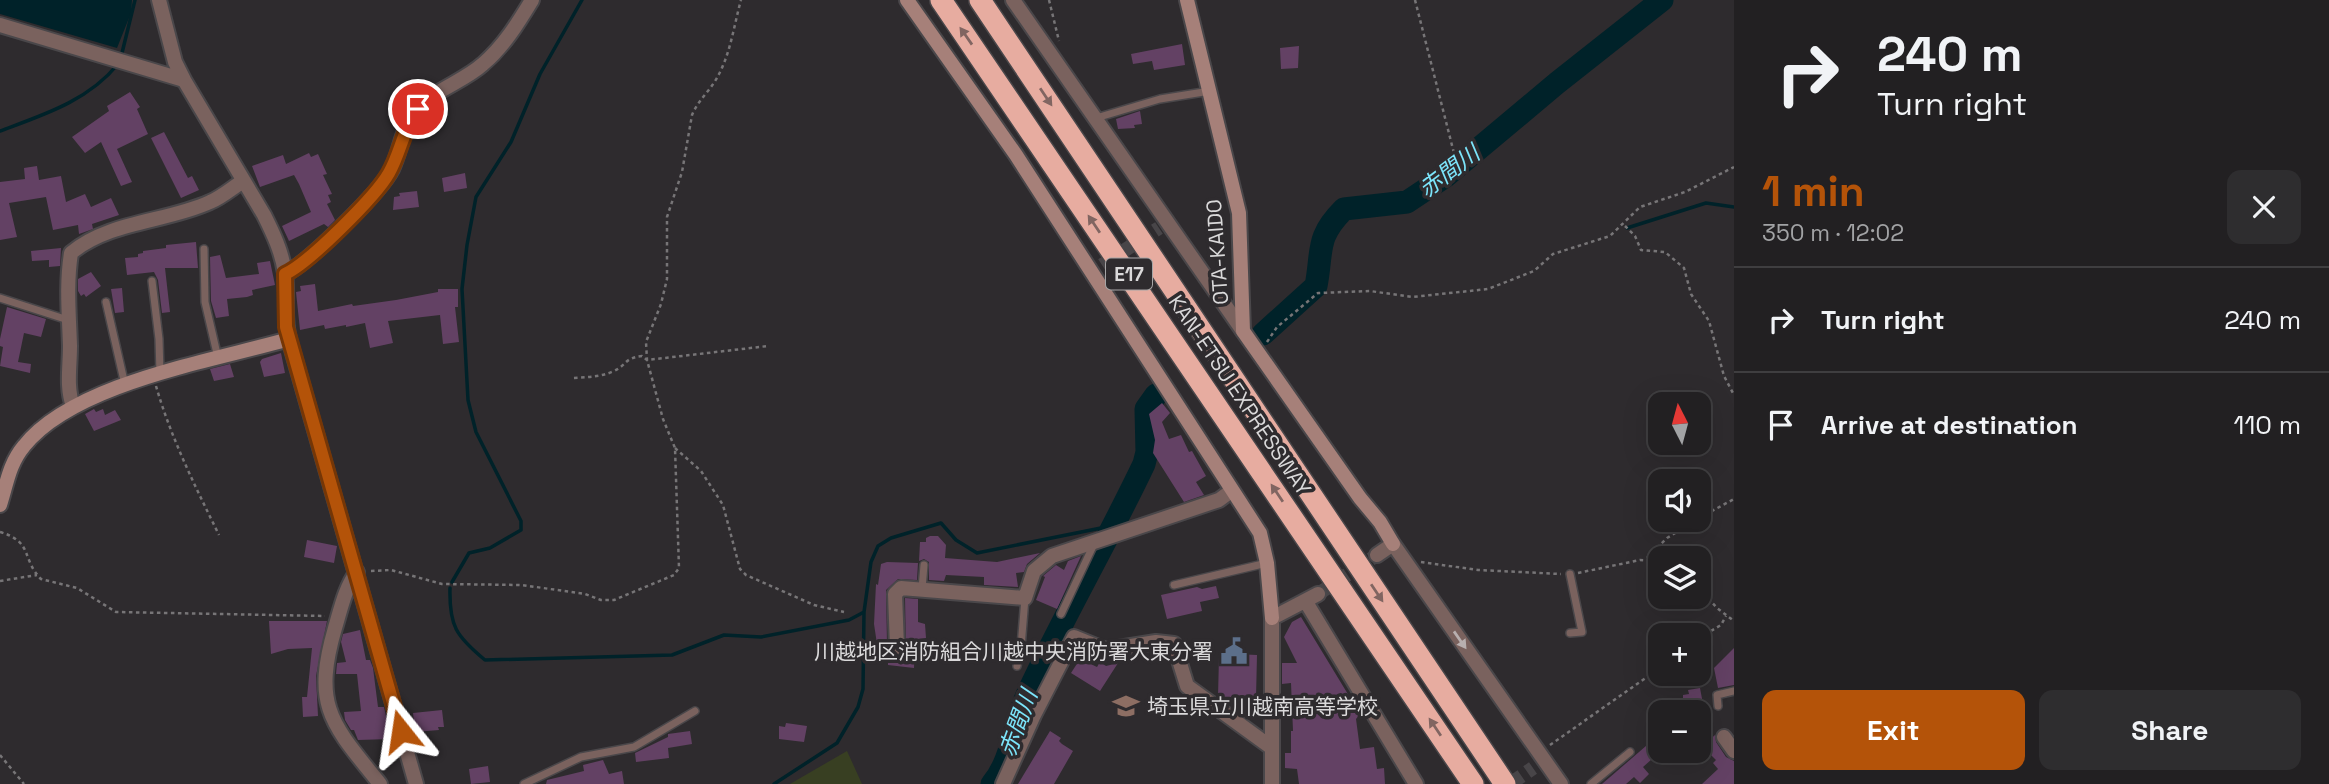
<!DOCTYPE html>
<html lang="en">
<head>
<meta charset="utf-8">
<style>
  :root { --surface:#222022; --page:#2e2d2f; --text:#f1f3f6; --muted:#a2a3a5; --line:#3f3e40; --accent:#b45309 }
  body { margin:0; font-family:"Space Grotesk","Noto Sans JP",sans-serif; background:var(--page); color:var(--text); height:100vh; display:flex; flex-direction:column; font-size:26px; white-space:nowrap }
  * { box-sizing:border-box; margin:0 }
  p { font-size:23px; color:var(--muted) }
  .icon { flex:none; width:38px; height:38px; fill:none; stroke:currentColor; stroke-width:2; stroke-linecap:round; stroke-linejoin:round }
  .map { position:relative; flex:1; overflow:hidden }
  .side { display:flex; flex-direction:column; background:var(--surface); width:595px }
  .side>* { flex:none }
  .guide { background:#222022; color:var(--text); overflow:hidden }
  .needle { width:46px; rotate:354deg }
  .buttons { position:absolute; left:1648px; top:392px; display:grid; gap:14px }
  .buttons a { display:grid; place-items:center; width:63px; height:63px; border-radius:14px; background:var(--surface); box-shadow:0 7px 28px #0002,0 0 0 2px var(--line); font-size:35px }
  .pin { position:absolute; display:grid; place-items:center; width:60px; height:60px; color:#fff; margin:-30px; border:4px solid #fff; border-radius:50%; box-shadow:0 2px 7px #0007 }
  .me { position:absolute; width:77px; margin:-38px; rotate:345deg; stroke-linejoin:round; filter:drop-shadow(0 0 5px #0008) }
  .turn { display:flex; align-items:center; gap:24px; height:147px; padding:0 28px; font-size:32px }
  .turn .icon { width:91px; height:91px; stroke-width:2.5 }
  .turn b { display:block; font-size:49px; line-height:60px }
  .round { display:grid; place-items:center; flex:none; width:74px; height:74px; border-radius:14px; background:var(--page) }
  .headline { display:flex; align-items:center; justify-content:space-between; height:119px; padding:0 28px }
  h1 { font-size:42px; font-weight:700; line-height:52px; color:var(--accent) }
  .action { display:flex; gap:14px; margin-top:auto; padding:14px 28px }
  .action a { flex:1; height:80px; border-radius:14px; background:var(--accent); color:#fff; font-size:28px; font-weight:700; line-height:80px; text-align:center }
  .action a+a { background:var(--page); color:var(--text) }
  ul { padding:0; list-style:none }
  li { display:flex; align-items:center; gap:21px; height:105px; padding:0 28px; border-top:2px solid var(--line) }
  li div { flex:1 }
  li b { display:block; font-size:26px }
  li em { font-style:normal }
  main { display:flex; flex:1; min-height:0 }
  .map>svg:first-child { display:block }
  .green { fill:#383f22 }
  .water { fill:#002229 }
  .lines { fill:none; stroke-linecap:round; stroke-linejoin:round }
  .stream { stroke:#002229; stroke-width:3.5 }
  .river { stroke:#002229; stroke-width:23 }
  .building { fill:#634164 }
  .street-tunnel { stroke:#484548; stroke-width:14; stroke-dasharray:14 7; stroke-linecap:butt }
  .lane-casing { stroke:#4a474a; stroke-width:10 }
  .street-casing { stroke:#4a474a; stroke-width:18 }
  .secondary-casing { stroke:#4a474a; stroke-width:18 }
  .highway-casing { stroke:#4a474a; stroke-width:24 }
  .path { stroke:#777577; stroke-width:2.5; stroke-dasharray:3.5 3.5; stroke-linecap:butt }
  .lane { stroke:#7a625e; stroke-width:7 }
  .street { stroke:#7a625e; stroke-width:14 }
  .secondary { stroke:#a68079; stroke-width:14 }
  .highway { stroke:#e7aca0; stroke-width:21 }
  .oneway { fill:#816561 }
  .oneway2 { fill:#b8afaf }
  .route-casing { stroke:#753606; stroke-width:18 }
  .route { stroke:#b45309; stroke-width:12 }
  .labels { text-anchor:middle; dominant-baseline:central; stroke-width:7; stroke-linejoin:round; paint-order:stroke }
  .shield { fill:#2e2b2e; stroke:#a6a5a6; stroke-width:2 }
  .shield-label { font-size:19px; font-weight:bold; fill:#dad9da }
  .street-label { font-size:21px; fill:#dad9da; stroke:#2e2b2e }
  .poi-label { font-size:21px; fill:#dad9da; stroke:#2e2b2e; text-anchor:end }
  .water-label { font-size:23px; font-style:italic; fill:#7ce5fb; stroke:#2e2b2e }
</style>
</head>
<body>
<main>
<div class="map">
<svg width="1734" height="784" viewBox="0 0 1734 784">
  <rect width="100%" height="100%" fill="#2e2b2e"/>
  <path class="green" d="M847,751l15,33h-72z"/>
  <path class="water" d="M0,0h132l-1,13 -14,35 -117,-34z"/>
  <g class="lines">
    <path class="stream" d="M121,57l14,-57
      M0,131c43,-16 88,-30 118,-67
      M1627,228l79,-25 28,4
      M452,582l17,-29 21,-5 31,-18v-9l-45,-89 -8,-32 -6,-111 5,-44 9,-48 35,-55 29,-68 42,-74
      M450,588c-1,38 6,48 35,72l187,-5 52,-20 37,2 88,-17 15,-8
      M774,784l63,-41 21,-36 5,-18 1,-77 7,-50 7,-16 13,-8 50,-15 15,17 21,13 134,-27"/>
    <path class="river" d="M1263,334l53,-48c7,-36 -1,-48 28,-77l63,-7 39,-26 111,-93 105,-83
      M992,784c20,-23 22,-61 35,-89 36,-78 80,-153 117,-231l3,-12 -1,-43 10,-14"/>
  </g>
  <path class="building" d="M1182,44l3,21 -31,5 -2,-9 -19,3 -2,-10z
    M1299,46l-1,22 -17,1 -1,-21z
    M130,92l10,15 -3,2 11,25 -31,15 15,33 -11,4 -20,-44 -16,11 -13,-16 37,-26 -2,-5z
    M1140,111l2,13 -8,1 1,3 -17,1 -2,-10z
    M164,132l24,46 4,-2 7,14 -18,8 -30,-60z
    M309,153l2,4 7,-3 9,20 -4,1 9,19 -4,1 3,7 -4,2 8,16 -7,7 -4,-3 -35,17 -7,-15 29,-14 -12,-28 -5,-9 -34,12 -8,-21 31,-11 3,9z
    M37,166l2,14 22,-4 5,26 19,-8 6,13 20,-9 8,17 -27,9 1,5 -14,5 -1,-9 -25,5 -7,-33 -37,6 8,34 -17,3v-58l25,-3 -1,-11z
    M465,173l2,15 -23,4 -2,-14z
    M417,191l2,16 -26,3 1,-13 6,-1 -1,-3z
    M196,242l2,26h-33l5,44 -8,1 -4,-33 -4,-8 -27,3 -2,-17 13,-1v-3l5,-1v-2l23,-3v-3z
    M61,248l-1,18 -11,1v-7l-17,1 -1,-10z
    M220,255l6,23 33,-4 -2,-11 13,-2 5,24 -23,5 1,5 -6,2 -20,2 2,17 -13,2 -5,-17 -1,-44z
    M91,272l10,14 -15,11 -2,-3 -3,2 -3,-5v-12z
    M315,284l3,27 34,-7 1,2 43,-6 42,-8v-3h20v18h-3l4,35 -16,2 -3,-29 -52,6 5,22 -23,5 -5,-25 -19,4v-2l-21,4 -1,-4 -24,5 -4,-38 5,-1 -1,-5z
    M122,288l2,24 -9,1 -4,-24z
    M7,307l39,12 -5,18 -17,-4 -6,29 13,2 -1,9 -30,-7 3,-19 -3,-1v-7z
    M281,353l4,20 -21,4 -4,-15 2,-3z
    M230,364l4,13 -20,4 -4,-12z
    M1162,403l8,10 -8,9 7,17 12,-4 8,17 3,-1 14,25 -10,6 8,13 -20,7 -31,-49 2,-13 -6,-26z
    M94,409l2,3 7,-3 2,6 10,-5 6,10 -27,11 -9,-17z
    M930,536h8l8,9 -1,13 52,4 43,-9 -13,11 -3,8 -8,1 2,14 -34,-2v-8l-38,-2 -2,6 -15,-1v-18l-5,-3 -5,2 1,-19h6v-4z
    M307,540l30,6 -3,17 -30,-6z
    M1081,556l-24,53 -21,-9 9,-23 -2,-1 13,-11 8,5 4,-9z
    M887,562l31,1 -1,17 -19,-1 -12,11 1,53 -10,1 -3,-20 2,-40 2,1 3,-21z
    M1216,586l3,12 -19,4 2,9 -35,8 -6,-24 36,-8 5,2z
    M905,598l13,1v23l7,2 1,14 -11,2 -1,28 -26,-3v-14l9,6 9,-6z
    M1301,617l59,97 -4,5 4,30 14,-2 3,22 7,-1 1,16h-86l-2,-15 -12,-1v-15h6v-22h2l-2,-48 -9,1v-21h15l-13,-26 8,-15z
    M269,621h58l-11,55 2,40 -15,1 -1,-20h5l5,-49 -24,1 -17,5z
    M360,630l6,30h4l3,8 5,39h6l7,32 -33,1 -4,-10h-3l-6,-10 -1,-8 17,-1 -4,-37h-21l1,-11 9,-1 -5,-20 2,-8z
    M1734,648v37l-16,3 -4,-20z
    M1236,654l21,1 -1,43 -38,-1 1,-41z
    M1080,659l17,8 3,-5 6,4 12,-3 -18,28 -29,-18z
    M1700,688l3,16 -14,3 1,5h-13l-2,-11 8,-2v-4l6,-1 -1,-4z
    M442,710l2,17h-6l1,3 -24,2 -2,-19z
    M786,723l21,3 -3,16 -25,-3v-13l6,1z
    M690,731l2,13 -24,4 1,10 -33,4 -1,-9 33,-16v-3z
    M1050,731l11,7 -2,3 3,3 11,7 -19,33h-36z
    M1661,733v18l-18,16 6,7 -9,9 -6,-6 -8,7h-24z
    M1715,735l1,7 10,15 8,4v23h-32l16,-15 -5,-6 3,-3 -7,-7 2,-2 -6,-7z
    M603,760l6,14 13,-3 2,13h-78l1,-4 37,-9 -1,-6z
    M488,766l2,16 -19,2 -2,-15z"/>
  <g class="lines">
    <path class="street-tunnel" d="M1102,265l57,-37
      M1318,594l59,-39
      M1510,784l23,-16"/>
    <defs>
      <path id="lane" d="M1096,118l64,-19 50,-8
        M204,249l1,53 13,56
        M152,281l7,58 1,35
        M0,298l68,22
        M106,302l19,83
        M1174,585l93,-22
        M922,589l2,-24
        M1061,614l33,-70
        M1570,633l12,-1 -12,-58
        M1017,666l4,-19 4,-49
        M1718,706l-1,-11 17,-4
        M524,784l57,-27 53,-10 61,-36
        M1591,784l39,-32"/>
      <path id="street" d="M159,0l16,62 9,18
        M1013,0l230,331
        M0,25l184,55 80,135c9,18 18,37 21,58 3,22 -2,44 4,66l127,445
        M285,274c23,-11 96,-83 107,-105 9,-20 10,-41 25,-59 18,-21 46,-28 66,-46 21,-18 35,-41 49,-64
        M73,406c-7,-19 -3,-39 -3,-60 -1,-32 -4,-61 1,-93 38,-32 96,-31 139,-51 12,-5 22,-14 33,-21
        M1377,555l16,-11 168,240
        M357,572c-12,16 -16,36 -22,56 -23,79 -3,96 45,156
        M1306,602l110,182
        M897,647l-2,-53 6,-6 124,10 9,-27 18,-15 167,-56 12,-9
        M1724,737l10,14
        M1003,784l31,-69 40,-78 32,13 50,-8 18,2 13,42 85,62
        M1272,784v-166l46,-24"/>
      <path id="secondary" d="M907,0l109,155 244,378 7,30 5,55
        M1187,0l52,213 4,118 117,167 20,24 13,22
        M0,505c7,-22 9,-41 24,-59 50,-63 189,-85 265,-107"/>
      <path id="highway" d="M941,0l532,784
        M980,0l525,784"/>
    </defs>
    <use href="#lane" class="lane-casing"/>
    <use href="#street" class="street-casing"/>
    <use href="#secondary" class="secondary-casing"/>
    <use href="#highway" class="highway-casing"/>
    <path class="path" d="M1049,0l10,41
      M1415,0l41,161
      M1625,226l10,10 6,14 24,2 19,16 7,26 18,27 15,55 10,19
      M1267,342l10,-15 41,-34 52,-2 42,6 76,-8 46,-18 19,-17 57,-18 30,-29 45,-15 49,-25
      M574,378c14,-1 27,-1 40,-7 13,-6 10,-13 28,-15l5,4 121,-14
      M156,386c15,52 39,100 63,149
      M675,448l26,23 22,34 17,64 6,6 68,30 30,7
      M1699,518l35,-19
      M0,532c34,10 21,27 41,47l36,9 39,24 209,4
      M1647,558l20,-20 30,-18
      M1421,562l57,8 83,4
      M371,571l20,-1 51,14 80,1 63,9 16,6h13l60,-25 5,-7 -4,-120 -12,-29 -16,-59 -1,-18 15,-38 6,-25v-62l15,-45 10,-57c6,-15 20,-26 27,-41 12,-23 15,-49 22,-74
      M1578,573l62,-13 21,1
      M0,581l37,-6
      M1699,588l18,20 17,13
      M1699,638l22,-13 5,-9
      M1550,745l107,-75 4,-9
      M0,755l24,29"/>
    <use href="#lane" class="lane"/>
    <use href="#street" class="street"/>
    <use href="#secondary" class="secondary"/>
    <use href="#highway" class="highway"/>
  </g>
  <defs><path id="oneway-solid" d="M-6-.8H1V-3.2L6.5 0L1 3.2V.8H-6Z" transform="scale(1.75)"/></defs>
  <g class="oneway">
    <use href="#oneway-solid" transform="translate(966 36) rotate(-125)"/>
    <use href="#oneway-solid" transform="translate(1046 97) rotate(56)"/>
    <use href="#oneway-solid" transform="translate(1094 224) rotate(-124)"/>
    <use href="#oneway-solid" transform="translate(1277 493) rotate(-124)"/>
    <use href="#oneway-solid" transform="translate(1377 593) rotate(56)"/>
    <use href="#oneway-solid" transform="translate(1435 727) rotate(-124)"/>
  </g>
  <use class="oneway2" href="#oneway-solid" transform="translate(1460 640) rotate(55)"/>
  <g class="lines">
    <defs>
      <path id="route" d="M401,731l-115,-404 -1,-53c24,-11 91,-78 104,-101 12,-21 14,-44 29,-64"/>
    </defs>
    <use href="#route" class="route-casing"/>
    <use href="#route" class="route"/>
  </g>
  <defs>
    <symbol id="civic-bare" viewBox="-9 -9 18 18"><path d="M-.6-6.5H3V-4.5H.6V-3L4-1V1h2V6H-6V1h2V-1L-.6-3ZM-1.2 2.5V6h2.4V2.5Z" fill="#5c6f8a" stroke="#2e2b2e" stroke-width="2.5" paint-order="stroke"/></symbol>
    <symbol id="school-bare" viewBox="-9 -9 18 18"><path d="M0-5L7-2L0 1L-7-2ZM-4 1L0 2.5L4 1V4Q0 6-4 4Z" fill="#8d6e63" stroke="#2e2b2e" stroke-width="2.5" paint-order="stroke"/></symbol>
  </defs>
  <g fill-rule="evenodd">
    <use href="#civic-bare" x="1215" y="632" width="38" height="38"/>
    <use href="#school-bare" x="1107" y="687" width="38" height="38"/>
  </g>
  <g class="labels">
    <rect class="shield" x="1106" y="258.5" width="46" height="31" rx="5"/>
    <g class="shield-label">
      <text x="1129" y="274">E17</text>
    </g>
    <g class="street-label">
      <text transform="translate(1217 252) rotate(-94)">OTA-KAIDO</text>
      <text transform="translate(1240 395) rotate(56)">KAN-ETSU EXPRESSWAY</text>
    </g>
    <g class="poi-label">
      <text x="1213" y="651">川越地区消防組合川越中央消防署大東分署</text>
      <text x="1147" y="706" text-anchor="start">埼玉県立川越南高等学校</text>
    </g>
    <g class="water-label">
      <text transform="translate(1449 171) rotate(-37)">赤間川</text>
      <text transform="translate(1018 723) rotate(-70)">赤間川</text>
    </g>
  </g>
</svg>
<div class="buttons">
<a><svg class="needle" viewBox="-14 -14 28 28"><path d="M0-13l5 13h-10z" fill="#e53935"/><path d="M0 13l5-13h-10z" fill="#a2a3a5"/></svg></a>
<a><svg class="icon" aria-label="sound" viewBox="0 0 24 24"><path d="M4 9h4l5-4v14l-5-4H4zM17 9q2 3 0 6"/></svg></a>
<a><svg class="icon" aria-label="layers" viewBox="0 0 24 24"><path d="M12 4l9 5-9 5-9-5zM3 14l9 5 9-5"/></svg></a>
<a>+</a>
<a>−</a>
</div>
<div class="pin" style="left:418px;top:109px;background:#d93025"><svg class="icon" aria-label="arrive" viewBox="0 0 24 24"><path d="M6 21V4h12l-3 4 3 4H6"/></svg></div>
<svg class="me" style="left:401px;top:731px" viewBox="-20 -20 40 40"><path d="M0-17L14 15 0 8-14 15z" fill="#b45309" stroke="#fff" stroke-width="4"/></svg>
</div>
<section class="side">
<div class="guide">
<div class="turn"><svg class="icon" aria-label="right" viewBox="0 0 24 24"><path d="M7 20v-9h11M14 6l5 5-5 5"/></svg><div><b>240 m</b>Turn right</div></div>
</div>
<div class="headline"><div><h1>1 min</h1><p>350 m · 12:02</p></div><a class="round"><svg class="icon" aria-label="close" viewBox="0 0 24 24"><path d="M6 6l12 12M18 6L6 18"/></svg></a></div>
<ul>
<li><svg class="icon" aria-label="right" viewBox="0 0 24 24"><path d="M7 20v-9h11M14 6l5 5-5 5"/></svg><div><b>Turn right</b></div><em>240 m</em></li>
<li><svg class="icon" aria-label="arrive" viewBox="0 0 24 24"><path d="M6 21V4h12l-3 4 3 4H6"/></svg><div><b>Arrive at destination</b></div><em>110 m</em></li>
</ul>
<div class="action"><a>Exit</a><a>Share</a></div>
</section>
</main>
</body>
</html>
